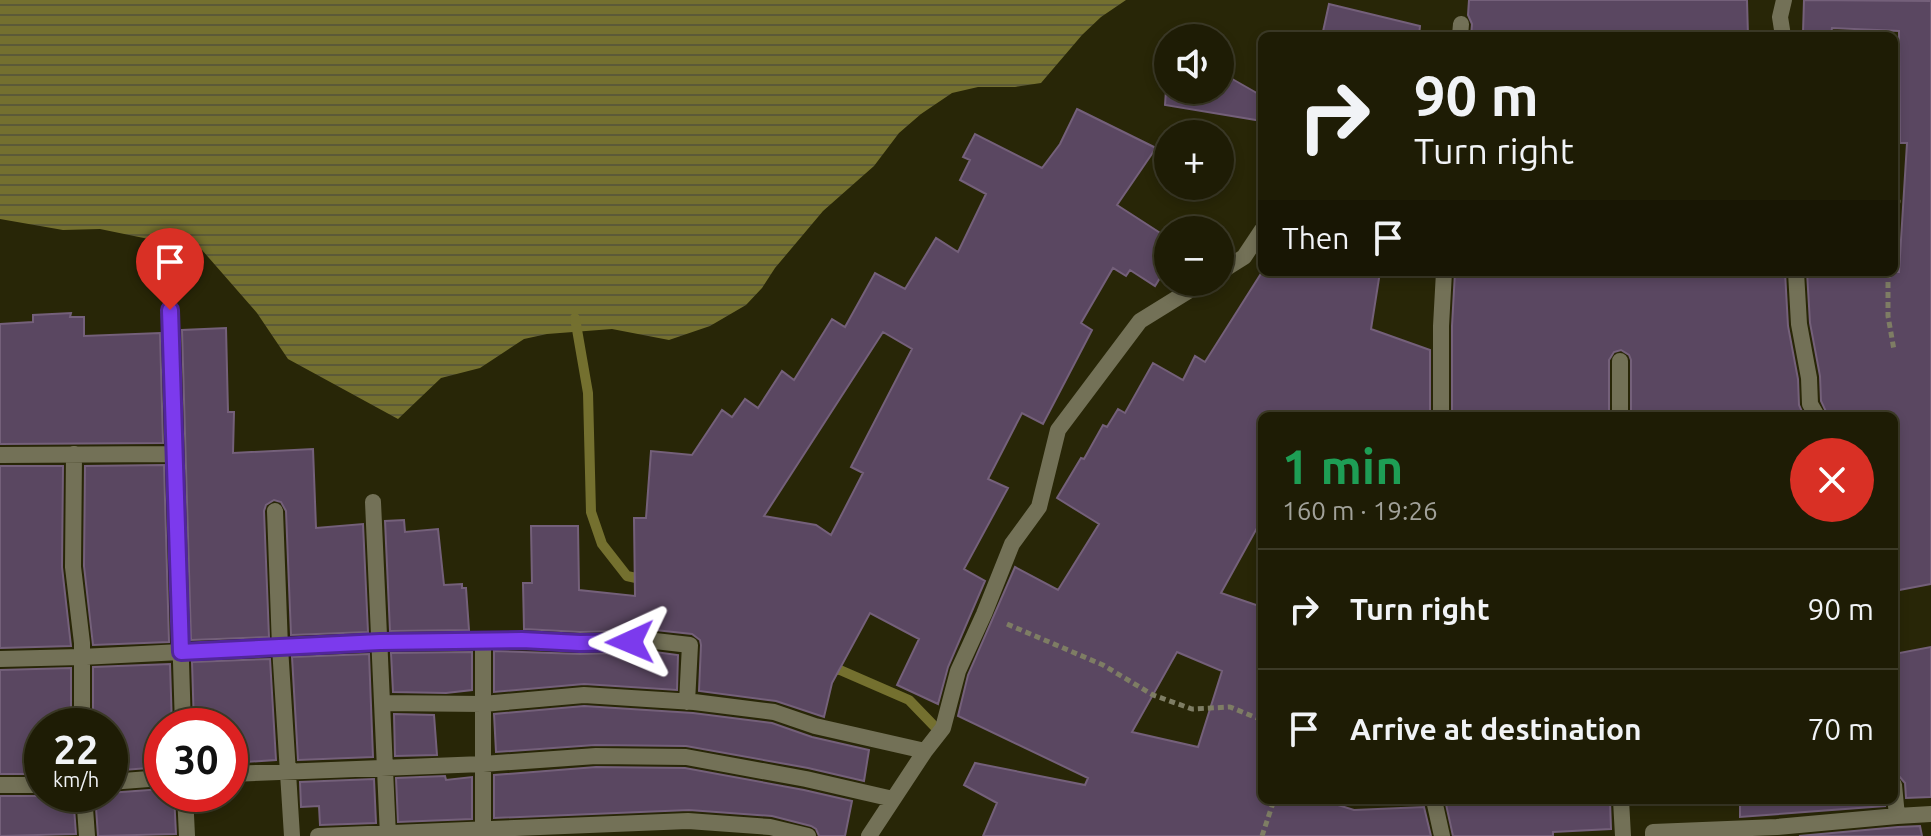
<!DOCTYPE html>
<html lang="en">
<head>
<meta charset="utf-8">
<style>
  :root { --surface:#1e1c05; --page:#26250f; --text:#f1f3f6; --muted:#a1a19a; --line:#3c3a27 }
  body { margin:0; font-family:Ubuntu,sans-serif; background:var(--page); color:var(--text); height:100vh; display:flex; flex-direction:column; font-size:30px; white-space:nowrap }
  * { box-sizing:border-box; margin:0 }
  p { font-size:26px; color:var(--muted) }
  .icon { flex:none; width:44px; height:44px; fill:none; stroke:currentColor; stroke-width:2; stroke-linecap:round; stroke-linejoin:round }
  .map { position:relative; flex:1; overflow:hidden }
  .side { position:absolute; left:1258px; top:412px; width:640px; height:392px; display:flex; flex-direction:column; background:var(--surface); border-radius:12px; box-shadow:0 4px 12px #0003,0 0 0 2px var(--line) }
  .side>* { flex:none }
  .banner { position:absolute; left:1258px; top:32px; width:640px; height:244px; border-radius:12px; box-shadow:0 4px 12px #0003,0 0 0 2px var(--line); background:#1e1c05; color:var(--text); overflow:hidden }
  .fabs { position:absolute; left:1154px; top:24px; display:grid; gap:16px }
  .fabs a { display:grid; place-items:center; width:80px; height:80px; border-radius:50%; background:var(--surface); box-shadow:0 4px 12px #0003,0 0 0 2px var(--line); font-size:40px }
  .speed { position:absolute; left:24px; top:708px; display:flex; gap:16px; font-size:40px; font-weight:700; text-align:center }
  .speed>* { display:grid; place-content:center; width:104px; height:104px; border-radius:50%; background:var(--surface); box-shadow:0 4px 12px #0003,0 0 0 2px var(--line); line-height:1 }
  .speed small { font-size:20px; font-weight:400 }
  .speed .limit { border:12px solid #d22; background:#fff; color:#111 }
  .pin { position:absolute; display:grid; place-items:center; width:68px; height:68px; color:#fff; margin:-82px -34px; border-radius:50% 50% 50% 0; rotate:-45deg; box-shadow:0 0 8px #0007 }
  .pin .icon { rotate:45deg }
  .me { position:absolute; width:88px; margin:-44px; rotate:269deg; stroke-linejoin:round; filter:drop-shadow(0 0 6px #0008) }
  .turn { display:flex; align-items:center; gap:28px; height:168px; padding:0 24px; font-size:36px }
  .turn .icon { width:104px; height:104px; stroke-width:2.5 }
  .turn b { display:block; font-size:56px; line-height:68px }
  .then { display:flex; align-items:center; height:76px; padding:0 24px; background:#0003; gap:16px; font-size:30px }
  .round { display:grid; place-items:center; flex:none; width:84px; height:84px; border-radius:42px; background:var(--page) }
  .headline { display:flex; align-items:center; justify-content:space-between; height:136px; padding:0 24px }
  h1 { font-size:48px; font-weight:700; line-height:60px; color:#1e9e55 }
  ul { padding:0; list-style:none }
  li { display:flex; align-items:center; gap:24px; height:120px; padding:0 24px; border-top:2px solid var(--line) }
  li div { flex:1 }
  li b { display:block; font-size:30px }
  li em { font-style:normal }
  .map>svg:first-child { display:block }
  .water { fill:url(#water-rules) }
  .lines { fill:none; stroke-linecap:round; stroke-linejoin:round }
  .stream { stroke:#74702f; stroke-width:10 }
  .building { fill:#5a4761; stroke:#74607a; stroke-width:2; fill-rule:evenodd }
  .path { stroke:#7e7d64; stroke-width:5; stroke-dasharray:6 4; stroke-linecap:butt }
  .minor { stroke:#737157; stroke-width:16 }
  .route-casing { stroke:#51269a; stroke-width:20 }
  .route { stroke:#7c3aed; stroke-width:14 }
</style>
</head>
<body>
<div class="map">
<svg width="1931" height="836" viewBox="0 0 1931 836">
  <defs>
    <pattern id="water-rules" width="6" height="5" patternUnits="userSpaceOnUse" patternTransform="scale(2)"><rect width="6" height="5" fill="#74702f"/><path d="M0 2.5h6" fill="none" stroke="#5c5a37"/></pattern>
  </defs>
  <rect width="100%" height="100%" fill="#282607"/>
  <path class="water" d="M0,0h1126l-25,17 -19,18 -41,48 -26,4h-37l-26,6 -31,21 -22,19 -25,33 -51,45 -48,57 -13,20 -16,17 -36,21 -41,14 -57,-11 -65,5 -23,5 -44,29 -39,10 -43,41 -110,-60 -31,-46 -55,-63 -102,-21 -37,1 -63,-11z"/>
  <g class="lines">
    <path class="stream" d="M575,318l13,75 3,119 11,32 25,32 18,4
      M827,669l13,1 69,30 29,30"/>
  </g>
  <path class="building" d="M1469,0h278l1,36h-277l1,-12 -4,-9z
    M1804,0l127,1v583l-37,7v-175h-66l-7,-15 -1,-25 -10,-53 -3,-51h92l8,-129h-7l-1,-112 -67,-3 -1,6 -28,-1z
    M1329,4l91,22 -1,10h-97z
    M1220,72l42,24v25l-97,-16 1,-15h54z
    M1077,109l79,39 -39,57 51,33v27l-13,21 -25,-16 -4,6 -13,-8 -32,55 11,7 -1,2 -48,92 -21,-11 -34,66 20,9 -44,81 21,12 -37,86 -10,37 -41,-19 22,-46 -49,-26 -38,70 -8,34 -48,-16 -77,-10 2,-46 -1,-5 -8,-6 -37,-4 -75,2 -56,-3 -1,-46h9l-1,-57h47l1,64 56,6 -1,-78h12l5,-67 41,4 30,-45 10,7 13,-18 13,9 24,-37 12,9 38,-61 13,8 30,-54 30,16 31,-51 22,14 28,-58 -26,-14 10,-20 -7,-3 12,-23 67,34 18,-24zM883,332l29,17 -61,118 12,6 -32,62 -15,-10 -52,-9z
    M1262,272h118l-9,57 59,21v66h-168v103l-41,74 41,14v193h60l32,10 70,-3 7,29h-448l14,-33 -33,-18 11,-22 110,22 3,-7 -130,-62 10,-41 47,-108 43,23 41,-66 -42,-26 24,-40 3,1 19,-34 4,2 11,-18 7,4 28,-50 30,17 12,-24 10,6zM1177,652l45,19 -24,76 -66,-15z
    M1455,272h330l3,54 10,53 1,26 5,11h-173v-56l-2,-5 -8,-5 -7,2 -5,8v56h-157v-90z
    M71,313l-1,4h14v19l76,-3 3,110 -163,1v-120l33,-2v-7z
    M226,328l2,84h6l-1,41 80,-4 3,79 47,-4 5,108 -77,3 -5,-124 -5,-9 -7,-2 -8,5 -2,6 5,126 -78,3 -9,-310z
    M164,465l5,177 -76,3 -9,-79 1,-100z
    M0,466h63l-1,101 9,79 -71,2z
    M404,520l1,12 33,-3 6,56 18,-1v4h4l3,42 -79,1 -5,-110z
    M1931,647v150l-25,1 -1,-15 -7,-8 -4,-74v-47z
    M494,651l86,3 75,-2 23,3 -1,35 -93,-6 -90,8z
    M472,652v38l-26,3 -53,-1 -2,-39z
    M369,654l4,103 -75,3 -6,-103z
    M270,659l6,101 -46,3v-37h-36l-2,-64z
    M170,664l2,62h-10v41l-52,4v-45h-17v-59z
    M71,668v58h-29v48h-42v-104z
    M584,706l109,7 79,10 40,14 57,13 -5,31 -56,-13 -122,-22 -91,-1 -99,7 -2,-38z
    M394,714l40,1 3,40 -42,1z
    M596,767l89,1 119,22 48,11 -7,35h-26l-3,-7 -5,-3 -39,-10 -83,-6 -195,8v-43z
    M445,776l1,4 26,-3v42l-74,3 -2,-44z
    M374,779l2,44 -56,2 -1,-19 -18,1 -1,-25z
    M162,789v5h12l2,40 -78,2 -3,-42z
    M48,794h25l3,40 -76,2v-40h42z
    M1445,800h165l1,29 -58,3v4h-100z
    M1740,800h144l1,6 -145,11z
    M1920,826l2,10h-123l99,-9z"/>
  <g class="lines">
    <path class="path" d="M1894,201h4l-4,28
      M1888,272v44l6,34
      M1007,624l96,41 50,30 39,14 38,-2 32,13
      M1354,800h20
      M1262,836l12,-36"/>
    <path class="minor" d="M1460,36l1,-12
      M1783,36l-3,-19 4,-17
      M1220,272l24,-15 18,-27
      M1796,272l3,52 10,54 1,26 7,12
      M170,310l13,416
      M1620,361v55
      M1441,416v-90l3,-54
      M74,454l-1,113 9,76v83
      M0,455l175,-1
      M373,502l15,334
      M275,511l5,136 12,189
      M0,659l81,-2 299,-15 142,-2 58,3 75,-2 35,4 -3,57
      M382,703l101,1 101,-9 110,7 80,10 41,14 110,25
      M230,774l253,-10 113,-8 90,1 120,22 87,20
      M110,782l52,-4
      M0,785h42
      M1894,785l3,31
      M84,794l3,42
      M185,794l2,42
      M1434,800l8,36
      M1621,800l2,36
      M318,836l370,-15 82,6 38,9
      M483,836v-195
      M869,836l56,-85 18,-23 15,-57 26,-57 28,-70 27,-37 19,-77 82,-109 63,-39
      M1653,836v-4l124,-5 120,-11 34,-2"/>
  </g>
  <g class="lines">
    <defs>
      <path id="route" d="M170,310l11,342 199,-10 142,-2 58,3 50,-1"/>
    </defs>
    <use href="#route" class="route-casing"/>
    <use href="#route" class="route"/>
  </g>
</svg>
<div class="fabs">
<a><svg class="icon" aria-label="sound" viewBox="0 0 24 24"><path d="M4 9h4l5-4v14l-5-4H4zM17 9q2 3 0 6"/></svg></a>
<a>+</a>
<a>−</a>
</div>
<div class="speed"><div>22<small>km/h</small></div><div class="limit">30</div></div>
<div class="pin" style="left:170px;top:310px;background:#d93025"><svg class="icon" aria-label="arrive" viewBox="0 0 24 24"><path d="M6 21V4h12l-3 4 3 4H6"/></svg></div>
<svg class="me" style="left:630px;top:642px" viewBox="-20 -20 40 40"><path d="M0-17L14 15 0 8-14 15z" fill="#7c3aed" stroke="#fff" stroke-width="4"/></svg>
<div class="banner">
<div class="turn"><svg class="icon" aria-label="right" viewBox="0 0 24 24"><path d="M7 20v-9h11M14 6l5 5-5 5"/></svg><div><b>90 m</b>Turn right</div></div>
<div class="then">Then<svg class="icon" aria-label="arrive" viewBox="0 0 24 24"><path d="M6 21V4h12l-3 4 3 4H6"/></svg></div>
</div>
<section class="side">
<div class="headline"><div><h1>1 min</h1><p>160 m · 19:26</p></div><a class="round" style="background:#d93025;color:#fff"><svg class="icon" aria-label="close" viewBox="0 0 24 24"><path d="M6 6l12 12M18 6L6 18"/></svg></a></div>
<ul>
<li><svg class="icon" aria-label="right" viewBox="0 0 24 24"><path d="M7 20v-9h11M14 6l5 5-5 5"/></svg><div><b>Turn right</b></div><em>90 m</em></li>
<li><svg class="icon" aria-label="arrive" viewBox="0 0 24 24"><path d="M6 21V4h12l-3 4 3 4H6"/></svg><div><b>Arrive at destination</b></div><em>70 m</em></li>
</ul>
</section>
</div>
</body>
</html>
